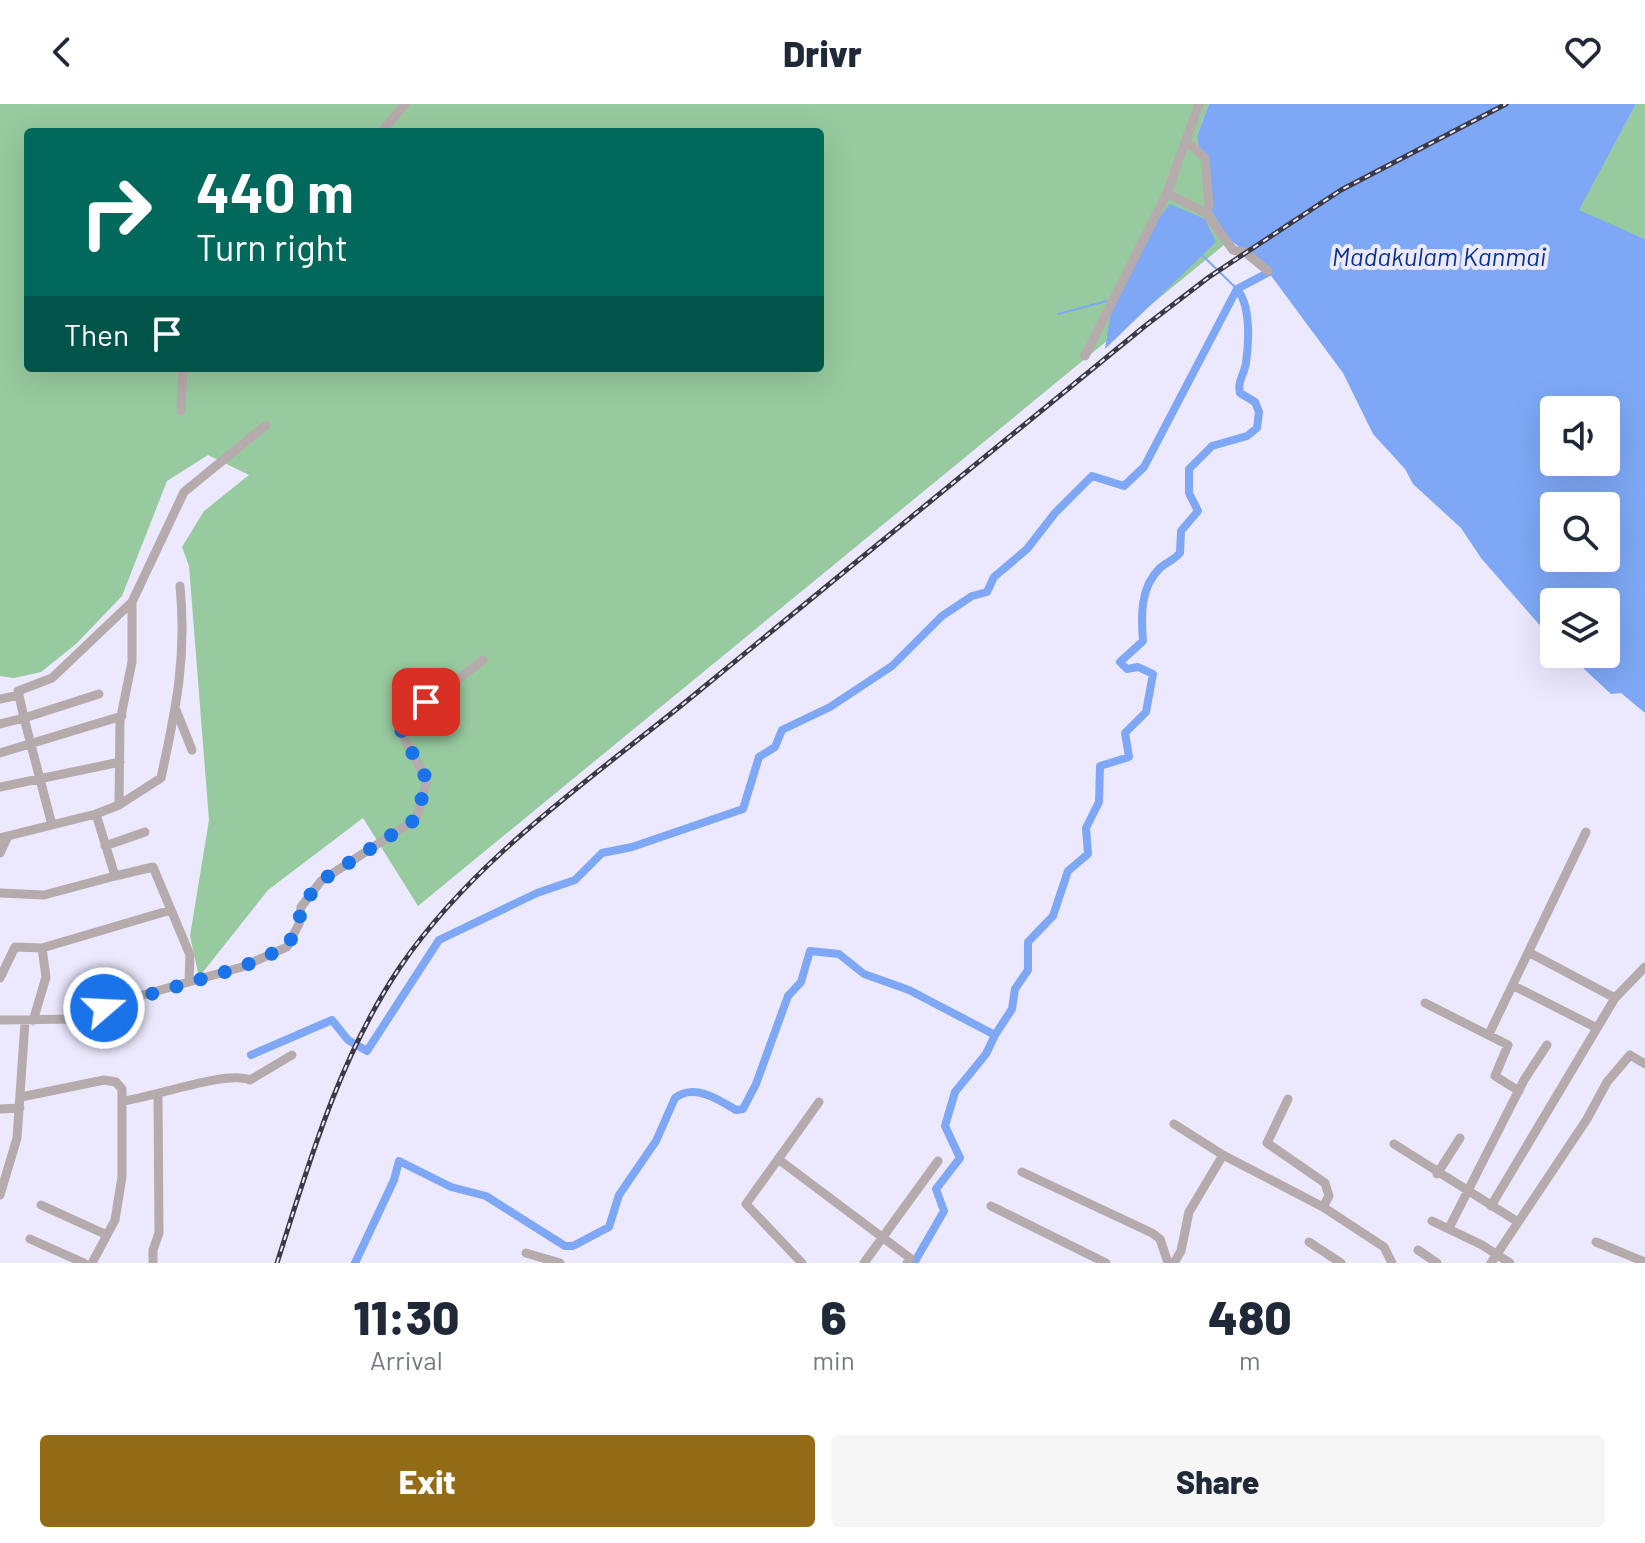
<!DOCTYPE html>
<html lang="en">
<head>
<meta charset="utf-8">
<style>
  :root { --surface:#fff; --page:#f6f6f7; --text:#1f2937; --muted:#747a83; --accent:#956c16 }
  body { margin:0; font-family:Barlow,sans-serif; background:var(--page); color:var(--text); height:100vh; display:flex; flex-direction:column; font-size:30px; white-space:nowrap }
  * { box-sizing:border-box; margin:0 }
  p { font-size:26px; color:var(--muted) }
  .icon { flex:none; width:44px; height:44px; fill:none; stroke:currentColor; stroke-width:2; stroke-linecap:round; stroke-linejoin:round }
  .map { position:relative; height:1159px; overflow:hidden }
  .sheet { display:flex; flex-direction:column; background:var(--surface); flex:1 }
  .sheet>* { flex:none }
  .top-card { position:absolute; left:24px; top:24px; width:800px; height:244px; border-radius:8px; box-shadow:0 8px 32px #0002; background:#00695c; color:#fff; overflow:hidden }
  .buttons { position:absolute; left:1540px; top:292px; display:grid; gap:16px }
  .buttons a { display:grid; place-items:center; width:80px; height:80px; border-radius:8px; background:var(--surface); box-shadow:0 8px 32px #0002; font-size:40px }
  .pin { position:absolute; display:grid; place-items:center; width:68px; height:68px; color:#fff; margin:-34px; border-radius:16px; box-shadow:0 4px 12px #0006 }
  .me { position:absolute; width:88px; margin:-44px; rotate:71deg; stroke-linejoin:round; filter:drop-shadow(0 0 6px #0008) }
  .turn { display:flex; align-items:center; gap:28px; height:168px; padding:0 40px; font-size:36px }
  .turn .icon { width:104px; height:104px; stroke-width:2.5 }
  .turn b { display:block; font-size:56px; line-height:68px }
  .then { display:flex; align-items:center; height:76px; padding:0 40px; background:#0003; gap:16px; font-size:30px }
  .eta { display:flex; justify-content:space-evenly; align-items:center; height:136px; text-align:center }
  .eta b { font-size:48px; font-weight:800; line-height:56px }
  .button { display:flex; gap:16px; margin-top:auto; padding:16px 40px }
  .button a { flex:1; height:92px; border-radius:8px; background:var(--accent); color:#fff; font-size:32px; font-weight:800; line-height:92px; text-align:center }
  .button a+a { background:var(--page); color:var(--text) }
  header { display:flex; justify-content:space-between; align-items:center; height:104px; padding:0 40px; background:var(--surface); font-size:36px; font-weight:800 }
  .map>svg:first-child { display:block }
  .green { fill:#97ca9e; fill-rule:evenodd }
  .water { fill:#7ea8f5; fill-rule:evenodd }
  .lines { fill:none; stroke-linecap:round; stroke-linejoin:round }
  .stream { stroke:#7ea8f5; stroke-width:2 }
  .canal { stroke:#7ea8f5; stroke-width:8 }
  .minor { stroke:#b6abac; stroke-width:9 }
  .rail-casing { stroke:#3b3943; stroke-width:5 }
  .rail { stroke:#ece8fe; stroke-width:2; stroke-dasharray:6; stroke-linecap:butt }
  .route { stroke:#1a73e8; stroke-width:14; stroke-dasharray:0 25.2 }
  .labels { text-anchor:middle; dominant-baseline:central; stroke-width:8; stroke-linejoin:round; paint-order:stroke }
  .water-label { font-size:26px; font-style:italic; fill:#0b368e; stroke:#ece8fe }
</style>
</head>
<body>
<header><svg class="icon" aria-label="back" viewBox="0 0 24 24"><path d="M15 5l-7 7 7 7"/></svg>Drivr<svg class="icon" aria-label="heart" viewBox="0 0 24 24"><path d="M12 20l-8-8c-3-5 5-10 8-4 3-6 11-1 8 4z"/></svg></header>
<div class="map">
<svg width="1645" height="1159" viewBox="0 0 1645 1159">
  <rect width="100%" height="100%" fill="#ece8fe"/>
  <path class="green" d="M0,0h1209l-12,32 33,104 -812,666 -55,-88 -95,72 -69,87 -9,-41 19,-116 -20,-254 -7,-19 22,-36 45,-36 -41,-20 -41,26 -45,115 -46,48 -35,28 -27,6 -14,-2zM28,28h792v236h-792z
    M1636,0h9v135l-67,-28z"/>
  <path class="water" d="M1209,0h427l-57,106 66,29v474l-24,-20 -10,1 -43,-40h38v-52h-52v39l-3,-3 -70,-80 -20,-30 -48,-44 -8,-15 -32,-35 -30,-61 -79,-107 -34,-26 -19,-30 -14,-74zM1554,306h52v52h-52zM1554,402h52v52h-52z
    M1170,100l35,15 11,23 -111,107 8,-49 41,-76z"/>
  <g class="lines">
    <path class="stream" d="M1202,151l35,34
      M1058,210l49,-13"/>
    <path class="canal" d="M251,951l81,-35 16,20 19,11 72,-111 98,-47 38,-13 27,-27 30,-6 111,-38 16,-52 16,-10 7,-17 48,-23 62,-41 50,-50 30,-20 15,-4 7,-15 33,-28 28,-36 37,-37 32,10 20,-19 93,-178
      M355,1159l39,-83 5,-19 52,26 35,9 79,50h8l36,-19 10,-32 37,-54 19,-43c19,-15 43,1 61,12l7,-1 13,-25 32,-88 13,-14 9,-31 29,3 25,20 45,16 86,45 17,-26 3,-20 13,-19v-28l25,-26 15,-45 20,-17 -2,-26 13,-26 1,-36 29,-9 -4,-24 21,-21 7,-38 -15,-7 -11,2 -7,-7 23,-21c-2,-25 -3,-54 17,-73 7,-6 14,-8 20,-15l1,-22 17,-20 -9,-18v-24l23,-23 35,-10 10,-8 2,-16 -4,-10 -15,-9c-3,-11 4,-18 6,-30 3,-21 5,-57 -9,-74l36,-19
      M914,1159l30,-52 -8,-22 24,-31 -15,-32 10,-34 31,-38 9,-19"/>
    <path class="minor" d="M381,28l24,-28
      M1188,38l17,16 4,47 -3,8
      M1167,89l39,20 27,37 13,3 22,18
      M1085,252l82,-163 32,-89
      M181,307l2,-43
      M132,498l52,-110 82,-67
      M0,595l19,-4
      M176,606l16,40
      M0,620l24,-6 -6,-27 34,-13 80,-76v60l-12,59 -1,84 -23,9 19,62 38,-9 37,88 -1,27
      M0,649l122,-37
      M0,683l120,-25
      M119,701l42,-27c15,-69 26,-121 19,-192
      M52,721l-28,-107 75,-24
      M0,734l96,-24
      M105,742l40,-14
      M0,749l8,-17
      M0,789l44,2 71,-19
      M42,844l129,-38
      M1530,849l85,45
      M0,874l15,-31 27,1 4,29 -13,44
      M1514,882l83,42
      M1425,899l83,42 -13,31 24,15
      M0,916l77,-1 55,-21 110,-31 45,-20 12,-23 2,-17 20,-26 95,-62 11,-39 -26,-48 5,-13 77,-59
      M1489,930l97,-202
      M21,993l83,-17 12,2 6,7v88l-7,43 -23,43
      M1288,995l-21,44 58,40 4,13 -6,11
      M123,997c31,-4 104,-31 127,-21l42,-25
      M0,1005l20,-1
      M1174,1020l49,31 100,52 61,40 8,16
      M1394,1040l124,78
      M778,1055l132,99 -3,5
      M1022,1068l130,61 8,6 8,24
      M1437,1070l23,-36
      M0,1091l17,-57 8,-116
      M41,1101l66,30
      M991,1102l115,57
      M1491,1102l124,-208 30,-31
      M1432,1117l50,24 28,18
      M1449,1124l75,-148 23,-35
      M30,1135l54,24
      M1309,1138l32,21
      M1596,1138l49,20
      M1418,1146l19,13
      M526,1149l34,10
      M153,1159v-13l6,-17 -1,-137
      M802,1159l-56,-59 73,-102
      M864,1159l74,-102
      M1174,1159l7,-12 8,-39 34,-57
      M1491,1159l96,-144 20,-37 23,-27 15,9"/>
    <defs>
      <path id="rail" d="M277,1159c33,-103 62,-205 123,-296 73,-107 188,-186 288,-267 152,-125 305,-250 457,-374l64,-49 132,-87 165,-86"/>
    </defs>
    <use href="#rail" class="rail-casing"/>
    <use href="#rail" class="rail"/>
  </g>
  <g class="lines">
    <path class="route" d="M104,904l138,-41 45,-20 12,-23 2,-17 20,-26 95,-62 11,-39 -26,-48 5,-13 20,-17"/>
  </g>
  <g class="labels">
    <g class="water-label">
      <text x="1439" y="151">Madakulam Kanmai</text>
    </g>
  </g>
</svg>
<div class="buttons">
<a><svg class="icon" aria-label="sound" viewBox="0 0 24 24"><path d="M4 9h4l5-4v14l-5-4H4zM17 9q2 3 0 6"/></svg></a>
<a><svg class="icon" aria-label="search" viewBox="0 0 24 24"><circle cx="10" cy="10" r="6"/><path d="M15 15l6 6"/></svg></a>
<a><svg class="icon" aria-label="layers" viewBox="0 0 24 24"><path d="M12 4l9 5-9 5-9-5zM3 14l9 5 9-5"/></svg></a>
</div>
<div class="pin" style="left:426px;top:598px;background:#d93025"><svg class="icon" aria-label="arrive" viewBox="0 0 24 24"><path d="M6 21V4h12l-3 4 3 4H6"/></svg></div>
<svg class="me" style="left:104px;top:904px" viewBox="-20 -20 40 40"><circle r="17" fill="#1a73e8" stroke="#fff" stroke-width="3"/><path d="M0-11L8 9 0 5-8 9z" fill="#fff"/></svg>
<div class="top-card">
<div class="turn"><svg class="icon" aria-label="right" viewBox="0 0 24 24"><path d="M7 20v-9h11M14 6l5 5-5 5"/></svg><div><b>440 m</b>Turn right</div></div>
<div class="then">Then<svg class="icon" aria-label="arrive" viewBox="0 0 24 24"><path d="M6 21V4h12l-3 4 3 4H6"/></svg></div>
</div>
</div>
<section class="sheet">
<div class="eta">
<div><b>11:30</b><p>Arrival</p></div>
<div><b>6</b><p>min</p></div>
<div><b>480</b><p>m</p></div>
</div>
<div class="button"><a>Exit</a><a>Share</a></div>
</section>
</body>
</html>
